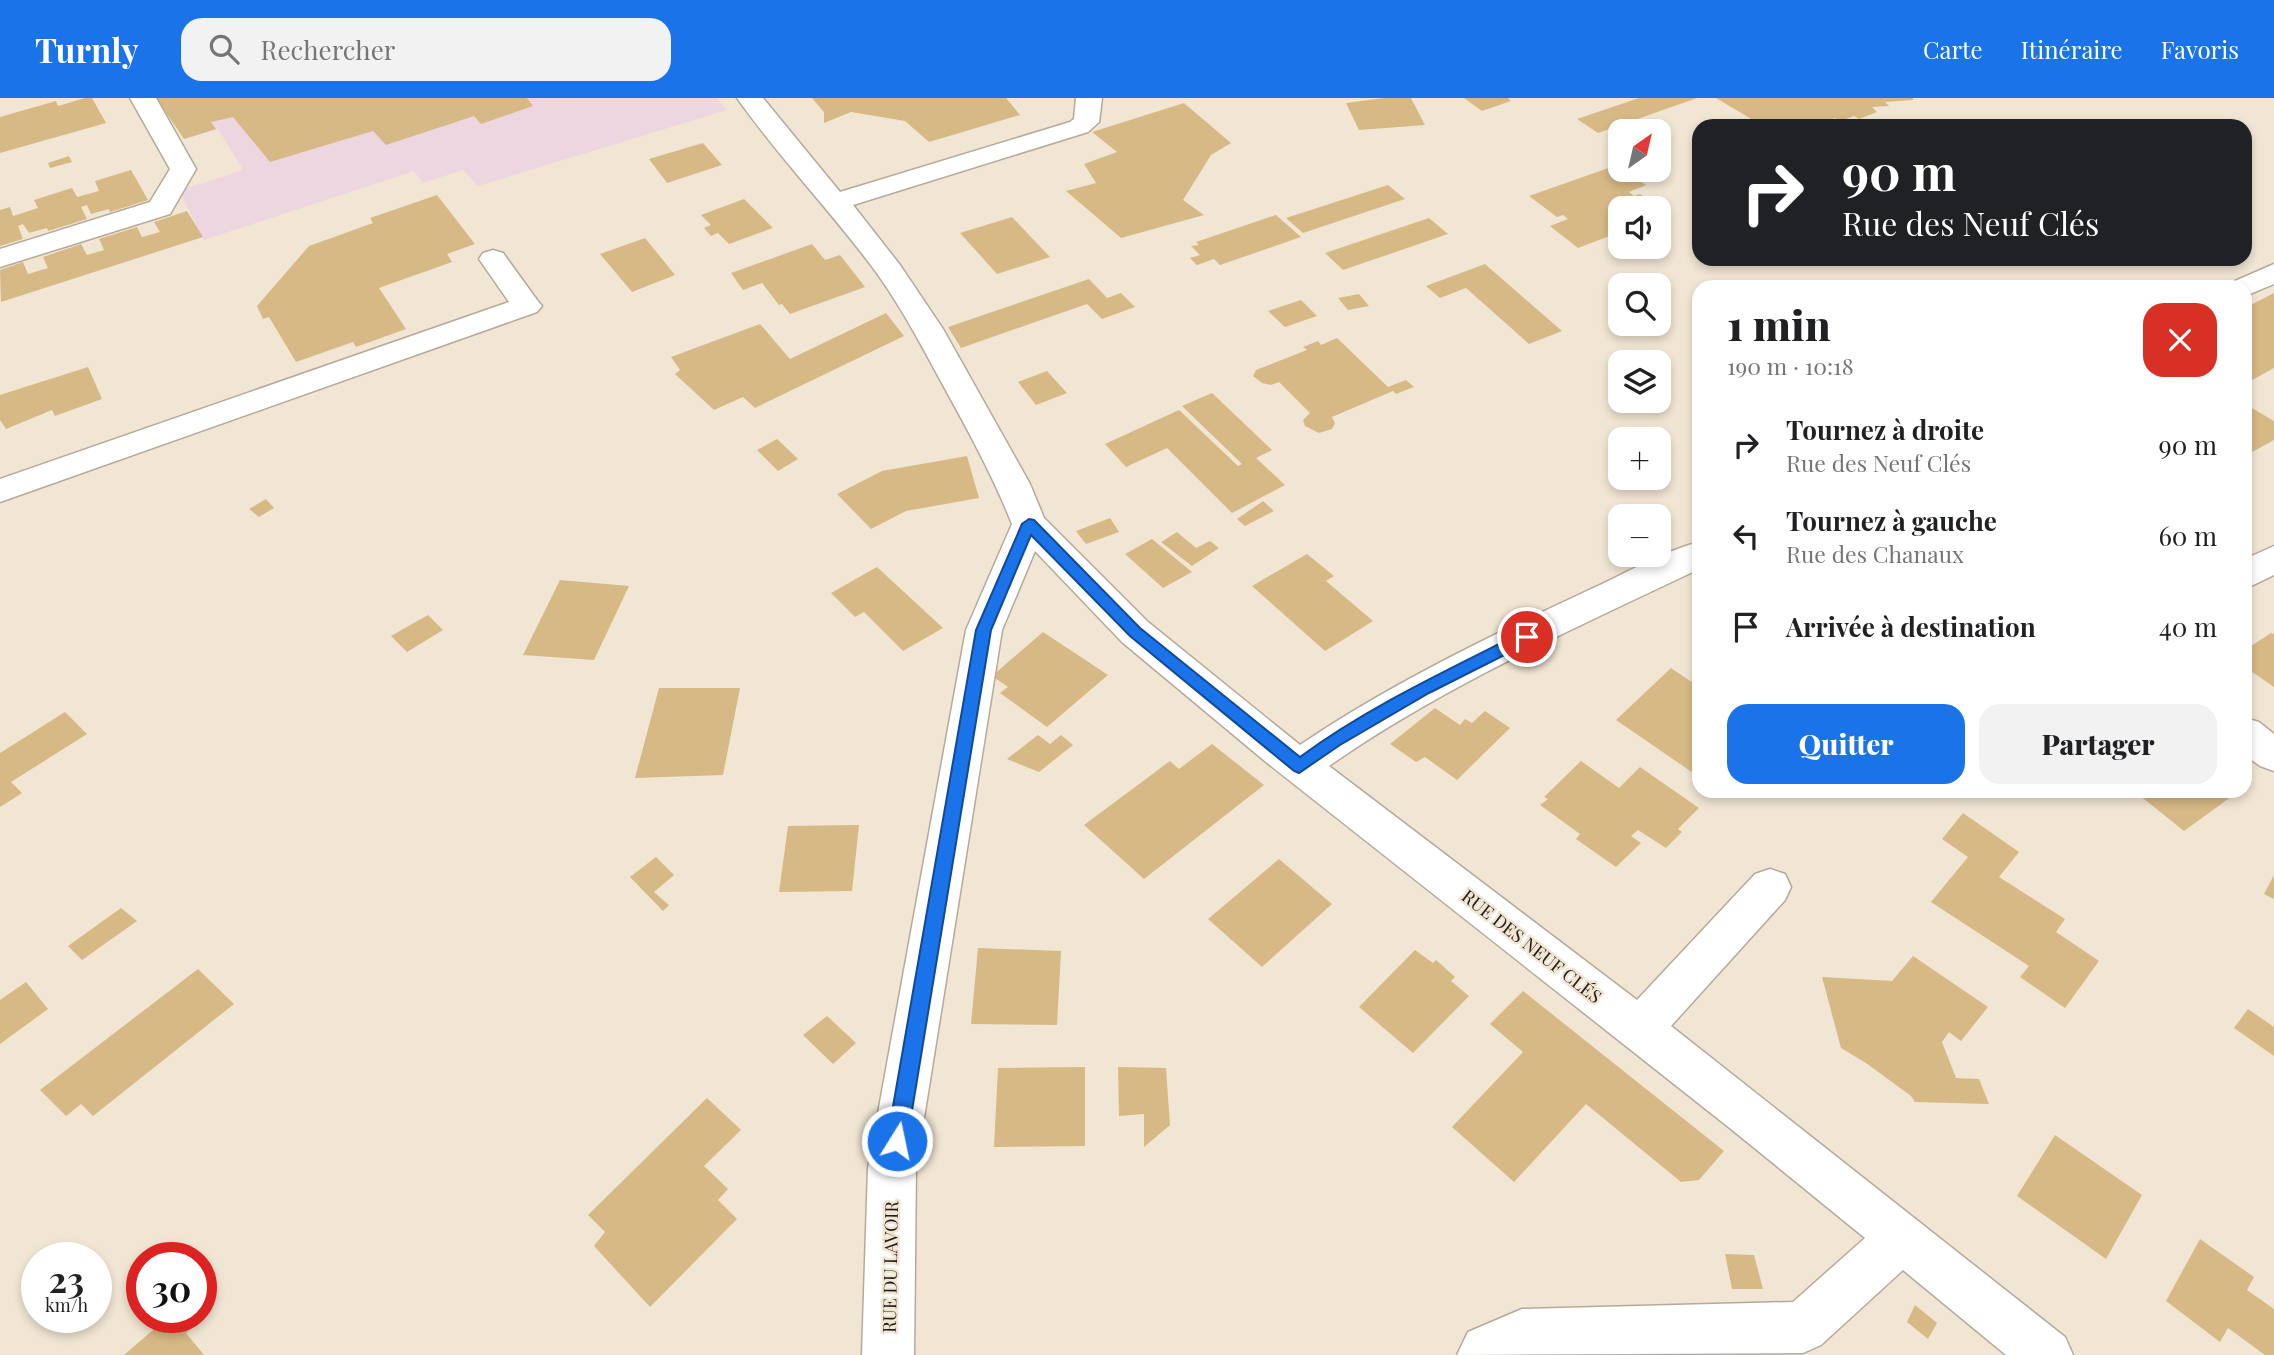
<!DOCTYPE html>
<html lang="fr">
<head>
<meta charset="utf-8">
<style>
  :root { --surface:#fff; --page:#f2f2f2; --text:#202124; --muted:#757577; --accent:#1a73e8 }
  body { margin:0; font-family:"Playfair Display",serif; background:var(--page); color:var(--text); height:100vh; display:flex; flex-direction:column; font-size:26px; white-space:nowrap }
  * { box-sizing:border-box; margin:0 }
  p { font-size:23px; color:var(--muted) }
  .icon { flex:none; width:38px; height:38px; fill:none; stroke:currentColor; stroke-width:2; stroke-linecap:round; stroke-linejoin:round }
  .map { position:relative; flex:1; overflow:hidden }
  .details { position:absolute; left:1692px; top:182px; width:560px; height:518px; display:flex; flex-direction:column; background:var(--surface); border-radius:21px; box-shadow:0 4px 10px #0003 }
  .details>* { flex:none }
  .banner { position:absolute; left:1692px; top:21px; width:560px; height:147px; border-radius:21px; box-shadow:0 4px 10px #0003; background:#202124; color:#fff; overflow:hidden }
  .needle { width:46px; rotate:34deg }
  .controls { position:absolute; left:1608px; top:21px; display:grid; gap:14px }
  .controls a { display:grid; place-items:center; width:63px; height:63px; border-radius:14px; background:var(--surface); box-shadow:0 4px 10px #0003; font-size:35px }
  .speed { position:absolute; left:21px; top:1144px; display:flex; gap:14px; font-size:35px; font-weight:700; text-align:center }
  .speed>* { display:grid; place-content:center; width:91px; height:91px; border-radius:50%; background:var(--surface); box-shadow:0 4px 10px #0003; line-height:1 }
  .speed small { font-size:18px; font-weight:400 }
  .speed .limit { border:10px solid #d22; background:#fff; color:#111 }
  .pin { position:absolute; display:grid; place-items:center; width:60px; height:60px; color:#fff; margin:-30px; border:4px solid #fff; border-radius:50%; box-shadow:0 2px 7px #0007 }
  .me { position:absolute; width:77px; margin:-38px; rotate:10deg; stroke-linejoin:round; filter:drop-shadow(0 0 5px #0008) }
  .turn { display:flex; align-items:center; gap:24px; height:147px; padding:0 35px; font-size:32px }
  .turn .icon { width:91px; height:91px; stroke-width:2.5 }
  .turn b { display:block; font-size:49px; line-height:60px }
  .round { display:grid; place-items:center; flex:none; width:74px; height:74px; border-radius:21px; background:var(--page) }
  .head { display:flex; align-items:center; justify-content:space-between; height:119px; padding:0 35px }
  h1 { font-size:42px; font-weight:800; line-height:52px }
  .cta { display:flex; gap:14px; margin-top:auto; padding:14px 35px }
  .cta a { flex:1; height:80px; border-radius:21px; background:var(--accent); color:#fff; font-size:28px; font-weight:800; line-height:80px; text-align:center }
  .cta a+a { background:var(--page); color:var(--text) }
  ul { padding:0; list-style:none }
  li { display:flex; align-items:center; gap:21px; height:91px; padding:0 35px }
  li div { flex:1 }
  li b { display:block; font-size:26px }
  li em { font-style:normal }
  header { display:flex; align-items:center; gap:42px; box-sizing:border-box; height:98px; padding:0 35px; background:var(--accent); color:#fff }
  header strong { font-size:33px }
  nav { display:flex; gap:38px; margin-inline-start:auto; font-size:24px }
  .search { width:490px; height:63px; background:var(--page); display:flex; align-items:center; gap:18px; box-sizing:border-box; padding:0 24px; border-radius:21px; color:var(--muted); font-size:26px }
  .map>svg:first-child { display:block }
  .commercial { fill:#eed6e0 }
  .building { fill:#d7b986 }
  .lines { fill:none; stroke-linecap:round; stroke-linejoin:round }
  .minor-casing { stroke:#b5aa99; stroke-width:3 }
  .minor { fill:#fff; fill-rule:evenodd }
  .route { fill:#1a73e8; stroke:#114b97; stroke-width:2 }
  .labels { text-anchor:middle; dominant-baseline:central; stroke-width:5; stroke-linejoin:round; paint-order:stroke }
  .street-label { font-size:18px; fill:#221e17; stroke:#f1e6d3 }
</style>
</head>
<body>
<header>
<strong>Turnly</strong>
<div class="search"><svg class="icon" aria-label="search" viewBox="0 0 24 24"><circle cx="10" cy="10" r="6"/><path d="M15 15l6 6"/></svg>Rechercher</div>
<nav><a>Carte</a><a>Itinéraire</a><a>Favoris</a></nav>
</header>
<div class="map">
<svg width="2274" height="1257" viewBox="0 0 2274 1257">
  <rect width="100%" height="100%" fill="#f1e6d3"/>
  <path class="commercial" d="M162,0h555l10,12 -249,76 -15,-16 -40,13 -9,-12 -210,69 -25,-49 64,-21 -25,-41 -33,10z"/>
  <path class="building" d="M85,0h7l14,25 -106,30v-36l56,-16 2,5z
    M156,0h371l6,8 -52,18 -7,-8 -88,29 -13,-14 -103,31 -37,-45 -22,5 5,7 -32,10z
    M812,0h194l14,17 -91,27 -24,-21 -54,-9 -27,11v-11z
    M1384,0h27l14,27 -66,5 -13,-27z
    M1464,0h44l3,3 -29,10z
    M1639,0h58l-99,35 -21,-14z
    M1716,0h197v2l-28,2 4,4 -17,1 5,5 -18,7 -5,-3 -13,5 -6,-3 -24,8h-48z
    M1184,5l47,40 -20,12 -28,45 21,15 -83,23 -55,-47 30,-8 -12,-19 33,-12 -25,-20z
    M703,45l19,22 -55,18 -18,-24z
    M69,58l3,6 -22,6 -2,-5z
    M1617,67l29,20 -17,7 5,4 6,-2 30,21 -11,4v-11h-39v24l-42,16 -28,-22 18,-7 -5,-4 -6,2 -28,-21z
    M131,72l17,30 -38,12 -1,-3 -18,5 -4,-9 -6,2 6,12 -39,12 -1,-3 -18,5 -6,-9 -5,2 5,13 -23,7v-36l10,-3 3,9 25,-8 -4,-8 38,-12 5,9 22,-6 -4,-10z
    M1388,87l17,14 -102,34 -17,-15z
    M437,97l38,49 -28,10 5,8 -73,26 27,41 -50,18 -3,-5 -57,20 -27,-45 -6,2 -6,-13 52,-60 64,-23 -3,-5z
    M744,101l29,29 -44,16 -11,-11 -7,3 -7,-8 7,-3 -10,-10z
    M187,113l16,26 -202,65 -1,-32 23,-8 5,12 20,-6 -5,-11 38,-13 6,11 17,-5 -5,-11 38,-12 5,10 18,-5 -6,-10z
    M1276,117l25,22 -81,28 -6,-6 -17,6 -7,-7 10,-3 -9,-9 8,-1 -3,-3z
    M1012,119l38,40 -53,17 -37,-41z
    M1429,120l19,16 -105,36 -18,-17z
    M645,140l30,37 -43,17 -32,-38z
    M812,146l13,16 15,-5 25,32 -75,27 -8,-10 -3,1 -17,-22 -19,7 -12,-17z
    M1485,166l77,67 -33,13 -63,-56 -26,10 -14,-12z
    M1089,181l18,19 14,-5 14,14 -33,12 -15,-15 -126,44 -13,-21z
    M2274,195v75l-22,12 -7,-3v-69z
    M1359,196l10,12 -21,4 -10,-12z
    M1301,202l16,16 -32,11 -17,-16z
    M886,215l18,23 -149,72 -12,-11 -29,13 -39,-36 5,-4 -9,-13 89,-33 30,35z
    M1337,240l51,49 18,-7 8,7 -18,7 -3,-3 -61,26 3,6 -3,6 -13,4 -14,-7 -2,-6 7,-7 -31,-31 -8,3 -9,-2 -9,-7 3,-6 51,-20 -4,-3 15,-6 3,4z
    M88,269l14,32 -47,17 -3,-6 -46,19 -6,-9v-25z
    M1047,273l20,22 -31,12 -18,-23z
    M1212,295l60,57 -16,8 29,27 -53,28 -65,-65 -41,19 -21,-23 74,-34 59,56 4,-2 -60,-58z
    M2245,306l29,17v19l-29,16z
    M777,341l21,20 -20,12 -21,-21z
    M967,358l12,42 -73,13 -35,18 -34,-35 45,-23z
    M266,401l8,9 -15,9 -10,-8z
    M1263,403l11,10 -29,15 -8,-7z
    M1110,420l9,14 -33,12 -10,-13z
    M1177,434l19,16 14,-7 9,7 -27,18 -31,-24z
    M1152,441l40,33 -29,16 -38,-34z
    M1307,456l27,22 -8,5 47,40 -48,30 -73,-65z
    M877,469l66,61 -40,23 -39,-39 -9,5 -24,-24z
    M560,482l69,6 -35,74 -71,-5z
    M428,517l15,15 -36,22 -16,-16z
    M1043,534l65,43 -61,52 -47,-34 8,-6 -16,-11z
    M2271,535l3,1v53l-29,-20v-17z
    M1671,570l28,19v90l-83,-57z
    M659,590h81l-17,87 -88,3z
    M1435,610l25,17 5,-6 7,4 13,-12 25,17 -53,52 -32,-23 -9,5 -26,-18z
    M65,614l22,22 -76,48 11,11 -22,14v-54z
    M1038,637l12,9 11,-9 12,10 -34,27 -32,-13z
    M1212,646l52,41 -120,94 -60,-54 86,-64 9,8z
    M1581,663l38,27 21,-21 59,41 -21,21 4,3 -16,16 -28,-18 -7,6 10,7 -25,24 -40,-28 4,-5 -40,-29 8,-6 -4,-2z
    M1720,693h43l-7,7 -28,-2z
    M2134,693h97l4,3 -51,37z
    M1963,715l56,39 -20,25 66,42 -9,13 43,29 -34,47 -45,-31 9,-11 -98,-64 37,-45 -26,-18z
    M859,727l-7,66 -73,1 9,-66z
    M656,759l18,18 -20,17 15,13 -6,6 -33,-34z
    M1279,761l53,45 -70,63 -54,-48z
    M2274,777v24l-10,-5z
    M121,810l16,13 -55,39 -14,-14z
    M978,850l83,3 -4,74 -86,-1z
    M1415,852l18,13 3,-3 19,17 -4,4 18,15 -56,57 -54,-46z
    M1913,858l75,51 -27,34 -12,-9 -7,10 14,36 23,1 10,25 -74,-2 -4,-6 -45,-33 -25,-15 -19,-71 70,4z
    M198,871l36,35 -141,112 -12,-12 -15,12 -26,-26z
    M26,884l22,27 -48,35v-44z
    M1523,893l201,160 -25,29 -18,2 -95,-78 -72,78 -62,-55 71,-75 -33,-28z
    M2248,911l26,18v29l-40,-28z
    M827,918l29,27 -23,21 -30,-29z
    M1085,969v79l-91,1 4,-79z
    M1118,969l48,1 4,57 -26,22v-33l-25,2z
    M707,1000l34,32 -37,36 24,23 -10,11 19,19 -87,88 -56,-61 11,-14 -17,-17z
    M2055,1037l87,60 -36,64 -89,-63z
    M2200,1141l54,38 -7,13 27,19v46h-9l-37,-27 -8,14 -54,-41z
    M1725,1156l29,1 9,34h-31z
    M201,1200l10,13 -25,22 18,22h-80l43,-37h34z
    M1915,1207l22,18 -9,16 -21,-17z"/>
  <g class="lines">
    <defs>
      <path id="minor" d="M130,0h26l40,71 -26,45 -170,53v-18l150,-47 20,-33z
        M737,0h26l77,94 230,-70 4,-3 2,-21h26l-3,24 -11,10 -235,73 47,60 43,64 87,155 14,34 104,104 152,123c90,-61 188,-108 287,-154 36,-16 74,-39 112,-49v27c-126,60 -255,117 -370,197l308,234 118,-126 15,-5 15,5 6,13 -6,13 -114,126 394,311 8,18h-67l-103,-85 -82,75 -18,8 -346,2 11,-23 54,-23 271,-7 72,-64 -134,-109 -465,-367 -144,-120 -87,-91 -33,79 -86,538 -2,187h-52l6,-187 98,-538 46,-106c-18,-45 -40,-86 -63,-128 -23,-42 -45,-85 -73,-124 -44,-60 -96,-113 -139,-174z
        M493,152l10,3 34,47 5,6 -5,6 -537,190v-23l509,-177 -30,-43 4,-6z
        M2274,166v20l-29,12v-9h-15l5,-6z
        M2274,448v29l-29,14v-30z
        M2245,620l14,4 15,12v37l-14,-5 -15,-11z"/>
    </defs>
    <use href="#minor" class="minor-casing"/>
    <use href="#minor" class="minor"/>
  </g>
  <path class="route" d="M1029,421l5,1 106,108 160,129c68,-50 146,-86 221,-124h11l2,4 -2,4 -103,52 -89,52 -41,28 -5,-2 -164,-135 -99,-101 -40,95 -84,511 -3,7 -7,3 -7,-3 -3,-7 89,-511 46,-106z"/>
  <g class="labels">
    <g class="street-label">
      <text transform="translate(1532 848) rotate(38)">RUE DES NEUF CLÉS</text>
      <text transform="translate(890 1169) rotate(-89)">RUE DU LAVOIR</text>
    </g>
  </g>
</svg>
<div class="controls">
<a><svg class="needle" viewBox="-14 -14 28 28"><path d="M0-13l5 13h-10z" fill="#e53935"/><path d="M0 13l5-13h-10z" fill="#757577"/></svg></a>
<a><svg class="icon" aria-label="sound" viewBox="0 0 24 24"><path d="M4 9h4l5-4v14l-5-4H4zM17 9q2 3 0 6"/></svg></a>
<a><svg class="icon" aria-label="search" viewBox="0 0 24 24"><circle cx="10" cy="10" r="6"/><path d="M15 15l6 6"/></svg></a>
<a><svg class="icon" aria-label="layers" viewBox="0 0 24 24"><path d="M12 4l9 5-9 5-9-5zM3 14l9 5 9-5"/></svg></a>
<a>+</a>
<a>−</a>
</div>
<div class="speed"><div>23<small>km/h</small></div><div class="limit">30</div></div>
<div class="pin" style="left:1527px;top:539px;background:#d93025"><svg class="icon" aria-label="arrive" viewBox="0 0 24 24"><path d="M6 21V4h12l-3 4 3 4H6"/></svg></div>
<svg class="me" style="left:897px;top:1043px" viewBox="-20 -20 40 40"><circle r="17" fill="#1a73e8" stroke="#fff" stroke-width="3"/><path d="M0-11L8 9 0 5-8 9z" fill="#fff"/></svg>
<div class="banner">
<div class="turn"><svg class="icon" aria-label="right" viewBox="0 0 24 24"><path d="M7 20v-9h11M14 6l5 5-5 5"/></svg><div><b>90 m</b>Rue des Neuf Clés</div></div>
</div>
<section class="details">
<div class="head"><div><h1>1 min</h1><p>190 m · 10:18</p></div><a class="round" style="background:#d93025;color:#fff"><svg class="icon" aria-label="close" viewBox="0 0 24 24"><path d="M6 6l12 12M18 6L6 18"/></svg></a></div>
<ul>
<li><svg class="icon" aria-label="right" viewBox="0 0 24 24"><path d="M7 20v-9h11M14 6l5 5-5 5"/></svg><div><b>Tournez à droite</b><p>Rue des Neuf Clés</p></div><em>90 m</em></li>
<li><svg class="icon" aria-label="left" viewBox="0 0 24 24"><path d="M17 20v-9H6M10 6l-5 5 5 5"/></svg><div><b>Tournez à gauche</b><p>Rue des Chanaux</p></div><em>60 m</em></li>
<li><svg class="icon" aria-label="arrive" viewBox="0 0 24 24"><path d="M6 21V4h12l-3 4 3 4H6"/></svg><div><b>Arrivée à destination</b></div><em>40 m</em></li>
</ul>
<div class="cta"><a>Quitter</a><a>Partager</a></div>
</section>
</div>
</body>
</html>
